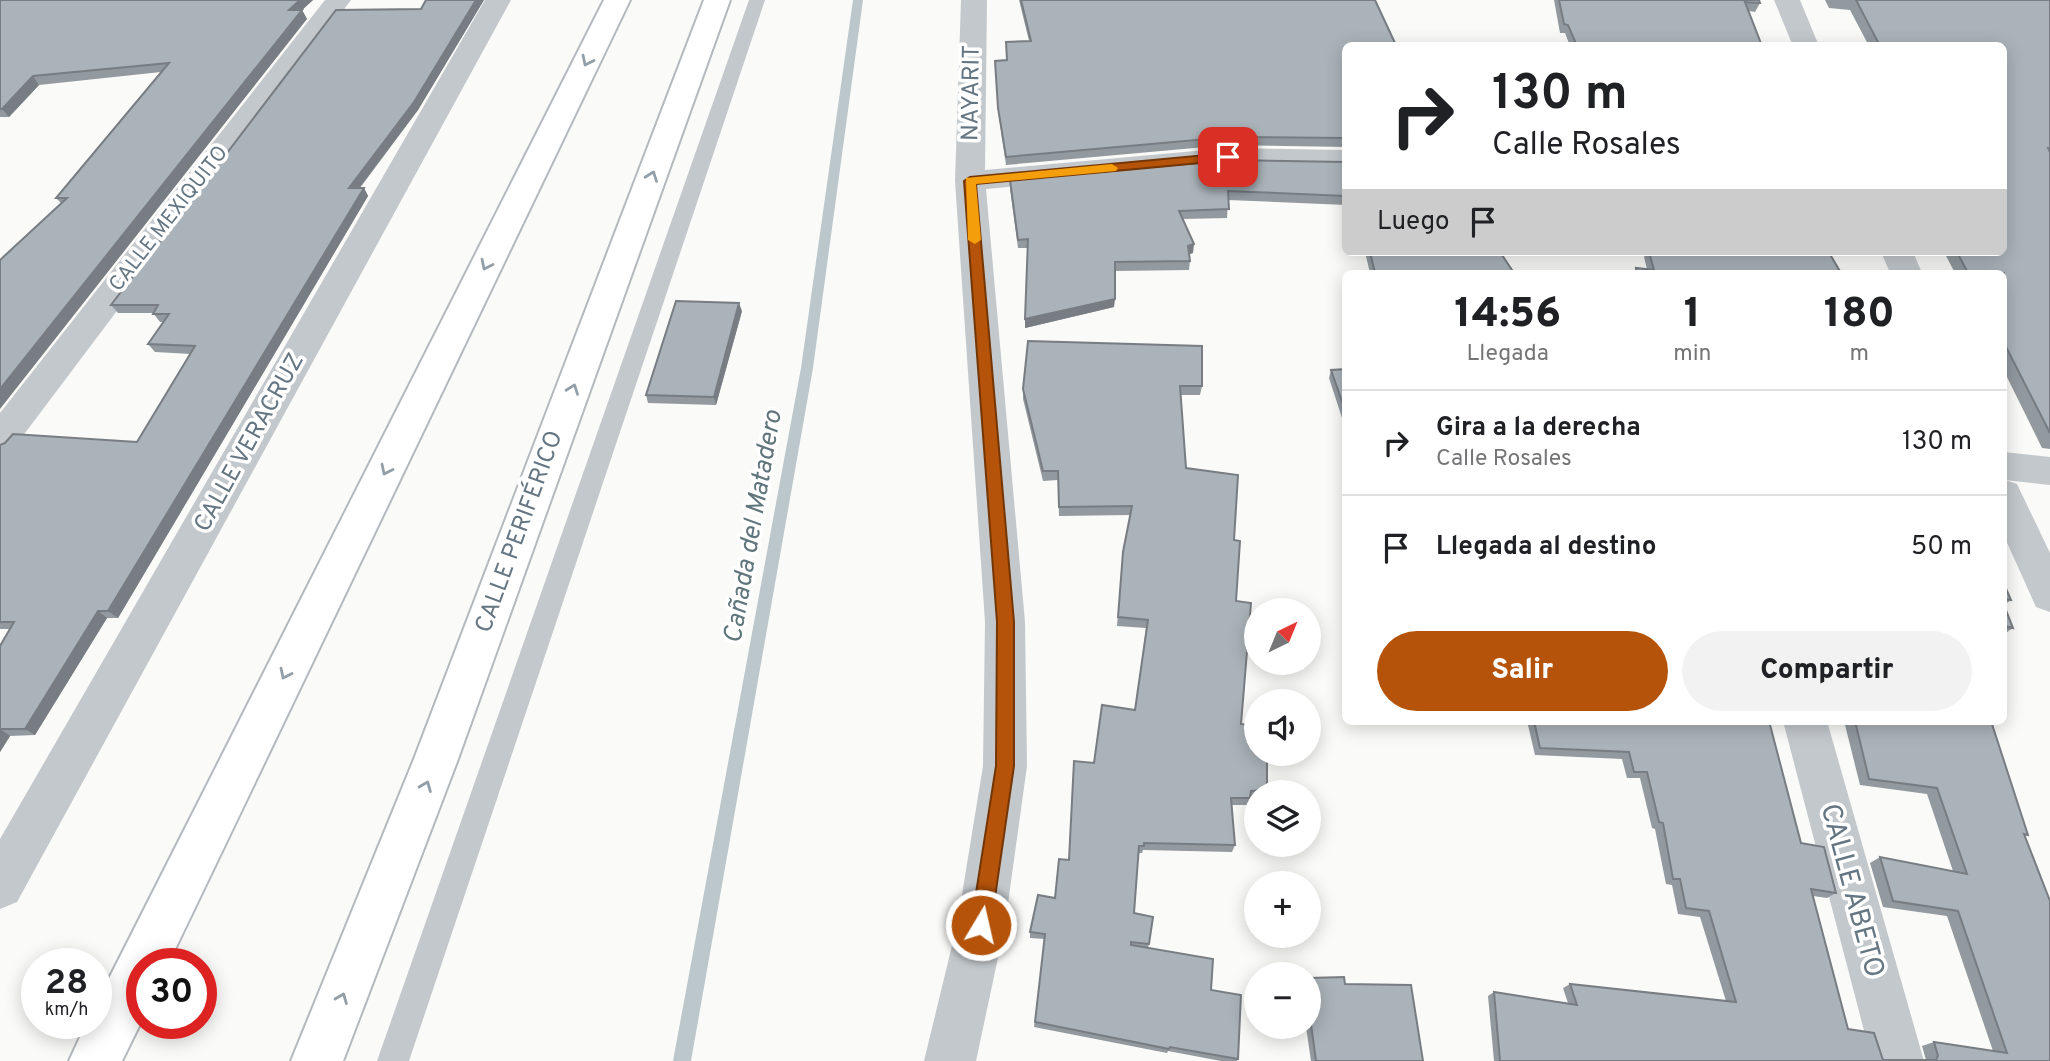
<!DOCTYPE html>
<html lang="es">
<head>
<meta charset="utf-8">
<style>
  :root { --surface:#fff; --page:#f2f2f2; --text:#202124; --muted:#757577; --line:#e0e0e0; --accent:#b45309 }
  body { margin:0; font-family:Overpass,sans-serif; background:var(--page); color:var(--text); height:100vh; display:flex; flex-direction:column; font-size:26px; white-space:nowrap }
  * { box-sizing:border-box; margin:0 }
  p { font-size:23px; color:var(--muted) }
  .icon { flex:none; width:38px; height:38px; fill:none; stroke:currentColor; stroke-width:2; stroke-linecap:round; stroke-linejoin:round }
  .map { position:relative; flex:1; overflow:hidden }
  .sheet { position:absolute; left:1342px; top:270px; width:665px; height:455px; display:flex; flex-direction:column; background:var(--surface); border-radius:10px; box-shadow:0 4px 18px #0003 }
  .sheet>* { flex:none }
  .top-card { position:absolute; left:1342px; top:42px; width:665px; height:214px; border-radius:10px; box-shadow:0 4px 18px #0003; background:#fff; color:var(--text); overflow:hidden }
  .needle { width:46px; rotate:43deg }
  .tools { position:absolute; left:1244px; top:598px; display:grid; gap:14px }
  .tools a { display:grid; place-items:center; width:77px; height:77px; border-radius:50%; background:var(--surface); box-shadow:0 4px 18px #0003; font-size:35px }
  .speed { position:absolute; left:21px; top:948px; display:flex; gap:14px; font-size:35px; font-weight:700; text-align:center }
  .speed>* { display:grid; place-content:center; width:91px; height:91px; border-radius:50%; background:var(--surface); box-shadow:0 4px 18px #0003; line-height:1 }
  .speed small { font-size:18px; font-weight:400 }
  .speed .limit { border:10px solid #d22; background:#fff; color:#111 }
  .pin { position:absolute; display:grid; place-items:center; width:60px; height:60px; color:#fff; margin:-30px; border-radius:14px; box-shadow:0 4px 10px #0006 }
  .me { position:absolute; width:77px; margin:-38px; rotate:9deg; stroke-linejoin:round; filter:drop-shadow(0 0 5px #0008) }
  .turn { display:flex; align-items:center; gap:24px; height:147px; padding:0 35px; font-size:32px }
  .turn .icon { width:91px; height:91px; stroke-width:2.5 }
  .turn b { display:block; font-size:49px; line-height:60px }
  .then { display:flex; align-items:center; height:66px; padding:0 35px; background:#0003; gap:14px; font-size:26px }
  .eta { display:flex; justify-content:space-evenly; align-items:center; height:119px; text-align:center }
  .eta b { font-size:42px; font-weight:800; line-height:49px }
  .cta { display:flex; gap:14px; margin-top:auto; padding:14px 35px }
  .cta a { flex:1; height:80px; border-radius:42px; background:var(--accent); color:#fff; font-size:28px; font-weight:800; line-height:80px; text-align:center }
  .cta a+a { background:var(--page); color:var(--text) }
  ul { padding:0; list-style:none }
  li { display:flex; align-items:center; gap:21px; height:105px; padding:0 35px; border-top:2px solid var(--line) }
  li div { flex:1 }
  li b { display:block; font-size:26px }
  li em { font-style:normal }
  .map>svg:first-child { display:block }
  .lines { fill:none; stroke-linecap:round; stroke-linejoin:round }
  .stream { fill:#bbc7cb; fill-rule:evenodd }
  .highway-casing { stroke:#b4b9bd; stroke-width:4 }
  .lane { fill:#c3c8cc; fill-rule:evenodd }
  .street { fill:#c3c8cc; fill-rule:evenodd }
  .highway { fill:#fff; fill-rule:evenodd }
  .wall { fill:#929a9f }
  .shaded-wall { fill:#777d82 }
  .building { fill:#aab3b9; stroke:#777d82; stroke-width:2 }
  .oneway { stroke:#939fa8 }
  .route { fill:#b45309; stroke:#753606; stroke-width:2 }
  .slow { fill:#f59e0b }
  .labels { text-anchor:middle; dominant-baseline:central; stroke-width:7; stroke-linejoin:round; paint-order:stroke }
  .far-street-label { font-size:21px; fill:#657683; stroke:#fff }
  .street-label { font-size:24px; fill:#657683; stroke:#fff }
  .water-label { font-size:26px; font-style:italic; fill:#60757c; stroke:#fff }
  .near-street-label { font-size:28px; fill:#657683; stroke:#fff }
</style>
</head>
<body>
<div class="map">
<svg width="2050" height="1061" viewBox="0 0 2050 1061">
  <rect width="100%" height="100%" fill="#fafaf8"/>
  <g class="lines">
    <path class="stream" d="M853,0h10l-50,368 -122,693h-18l128,-693z"/>
    <defs>
      <path id="highway" d="M604,0h26l-462,964h-26v56l-20,41h-53l17,-37h10v-20l29,-57z
        M704,0h26l-272,759 -115,302h-52l123,-302z"/>
    </defs>
    <use href="#highway" class="highway-casing"/>
    <path class="lane" d="M749,0h16l-356,1061h-32z"/>
    <path class="street" d="M325,0h26l-338,449 -13,4v-40z
      M485,0h26l-494,902 -17,7v-70z
      M961,0h26l-2,170 243,-22 118,2v18l-118,-2 -242,23 39,433 2,144 -22,159 -29,136h-52l33,-136 26,-159 2,-144 -30,-441z
      M1774,0h26l19,46h-26z
      M1881,252h32l9,21h-32z
      M2004,452l46,5v28l-45,-5 12,4 33,69v59l-14,-5 -32,-71z
      M1783,721h44l97,340h-52z"/>
    <use href="#highway" class="highway"/>
  </g>
  <path class="wall" d="M0,0h313l-11,10 5,9 -246,184 -5,-5 105,-126 -122,13 -30,32h-9z
    M426,0h58l-66,110 -58,78h4l4,8 -250,422h-11l-72,117 -25,1 -10,16v-106l10,-17h-10v-184l137,-3 54,-88 -36,-2 -7,-8 15,-22h-3l-7,-9h-35l-7,-8 310,-296z
    M1019,0h356l20,43 -1,3h-48v101l-118,-2 -222,20 -7,-48 -4,-56 12,-1 -1,-18 23,-1z
    M1554,0h205l1,3 -5,9 -6,-1 13,35h-192l-5,-13h-5z
    M1825,0h225v449l-8,-1 -38,-77v-98h-49l-11,-21h60v-206h-135l-19,-36 -21,-2z
    M1346,162v43l-118,-5 -1,18 -44,1 10,34 -4,1 1,7 -1,9 -74,1 -1,36 -89,21 3,-80h-10l-8,-59v-9z
    M1365,252h135l14,21h-144z
    M1647,252h183l1,4 10,17h-208l3,-5 11,1 -3,-12z
    M742,311l-26,94 -68,-2 -2,-8z
    M1346,369v61l-17,-52 2,-8z
    M1202,386l-2,9h-19l5,73 48,72 7,184 26,66 -1,3h-10v4l-6,1 -2,7h-17l4,40 -3,7 -89,-2 -1,3h-3l-5,60 15,31 -1,4 63,42 27,69 -1,2h-16l-53,-10 -1,2 -133,-26 11,-88 -15,-1v-6l25,-34 13,-38 26,-97 41,-53 11,-82 -29,-2 6,-74 7,-37 -71,1 -1,-36 -15,1 -20,-82v-10z
    M2004,584l7,16 -7,5z
    M2004,605l9,23 -9,6z
    M1527,721h242l32,122 35,50 -9,5 -14,-2 35,133 35,31h43l-4,-14 12,-4 59,9 -46,-135 -64,-9 -13,-44 10,-6 73,14 -26,-77 -67,-9 -16,-64h147l37,114 -3,1 25,225h-556l-6,-65 6,-4 74,11 -5,-15 7,-4 156,17 -26,-84 -22,-3 -6,-29 -6,-1 -11,-55 -3,-1 -12,-50h-13l-5,-19 -87,-4z
    M1309,978l36,6 78,77h-112l-5,-34h3z"/>
  <path class="shaded-wall" d="M300,0h13l-11,10 5,9 -307,390v-20l289,-379z
    M476,0h8l-66,110 -65,86 -4,-8z
    M33,76l6,9 -30,32 -7,-8z
    M364,188l4,8 -250,422 -10,-7z
    M1194,244l-1,9 -6,2 1,-9z
    M1115,299l-1,8 -89,21v-9z
    M739,303l3,8 -26,94 -2,-8z
    M98,611l9,7 -72,117 -10,-6z
    M0,729l10,7 -10,16z"/>
  <path class="building" d="M0,0h300l-11,10h13l-302,379v-129l67,-62h-11l113,-135 -136,13 -31,33h-2z
    M426,0h50l-62,102 -65,86h15l-256,423h-10l-73,118h-25v-83l14,-24h-14v-177l5,-2 8,-9 124,8 58,-96 -47,-2 21,-30h-16l5,-9h-47l225,-295 85,-1z
    M1021,0h354l20,43 -25,3h-24v92l-116,-1 -224,20 -8,-49 -3,-47 12,-1 -1,-18 25,-1z
    M1559,0h200l1,3 -15,-1 17,44h-185l-9,-21 -4,-1z
    M1856,0h194v148h-2l2,4v281l-46,-90v-70h-36l-11,-21h47v-206h-124z
    M1230,160l116,2v34l-118,-5 1,18 -50,2 15,33 -6,2 2,15 -75,1v37l-90,20 3,-80 -10,1 -8,-60z
    M1370,252h130l14,21h-139z
    M1649,252h181l1,4 10,17h-204l-1,-5 18,2z
    M676,301l63,2 -25,94 -68,-2z
    M1028,341l174,5v40h-22l6,82 52,7 -4,65 6,1 -4,60 15,2 -10,121 15,2v28h11v36l-16,1 -1,7h-19l4,47 -91,-2v3h-5l-5,67 19,4 -4,27 -18,-2v3l82,14 -2,31 30,5 -3,64 -68,-12 -1,2 -134,-27 10,-88 -15,-2 8,-37 17,3 4,-39 10,1 5,-99 20,2 8,-58 33,5 13,-90 -30,-3 5,-65 9,-46 -73,1 -1,-36h-15l-20,-82z
    M1346,369v44l-15,-43z
    M2004,584l7,16 -7,-1z
    M2004,605l9,23 -9,-2z
    M1534,721h235l32,122 23,4 12,46 -25,-4 37,140 26,4 9,27h53l2,-4 -4,-14 73,11 -49,-142 -65,-10 -13,-44 87,17 -30,-86 -68,-9 -14,-58h136l37,114 -4,-1 26,67v160h-550l-6,-69 83,13 -7,-21 166,18 -27,-91 -23,-3 -6,-29h-7l-10,-56 -4,-1 -12,-50h-13l-5,-20 -89,-4z
    M1344,977l1,7 66,1 12,76h-107l-7,-51v-32z"/>
  <defs><path id="oneway-chevron" d="M-2-3.5L2.5 0L-2 3.5" fill="none" stroke-width="1.6" stroke-linecap="round" stroke-linejoin="round" transform="scale(1.75)"/></defs>
  <g class="oneway">
    <use href="#oneway-chevron" transform="translate(587 61) rotate(116)"/>
    <use href="#oneway-chevron" transform="translate(652 176) rotate(-70)"/>
    <use href="#oneway-chevron" transform="translate(486 265) rotate(116)"/>
    <use href="#oneway-chevron" transform="translate(573 389) rotate(-70)"/>
    <use href="#oneway-chevron" transform="translate(386 470) rotate(116)"/>
    <use href="#oneway-chevron" transform="translate(285 674) rotate(116)"/>
    <use href="#oneway-chevron" transform="translate(426 786) rotate(-68)"/>
    <use href="#oneway-chevron" transform="translate(342 998) rotate(-68)"/>
  </g>
  <path class="route" d="M1228,153l6,4 -2,3 -256,24 38,438v144l-23,159 -3,7 -7,3 -8,-3 -2,-7 25,-159 1,-144 -33,-441 6,-4z"/>
  <path class="slow" d="M1112,164l6,4 -2,3 -140,13 5,56 -6,4 -7,-4 -2,-62z"/>
  <g class="labels">
    <g class="far-street-label">
      <text transform="translate(169 219) rotate(-52)">CALLE MEXIQUITO</text>
    </g>
    <g class="street-label">
      <text transform="translate(972 93) rotate(-89)">NAYARIT</text>
      <text transform="translate(250 443) rotate(-61)">CALLE VERACRUZ</text>
      <text transform="translate(520 532) rotate(-70)">CALLE PERIFÉRICO</text>
    </g>
    <g class="water-label">
      <text transform="translate(754 527) rotate(-80)">Cañada del Matadero</text>
    </g>
    <g class="near-street-label">
      <text transform="translate(1851 891) rotate(75)">CALLE ABETO</text>
    </g>
  </g>
</svg>
<div class="tools">
<a><svg class="needle" viewBox="-14 -14 28 28"><path d="M0-13l5 13h-10z" fill="#e53935"/><path d="M0 13l5-13h-10z" fill="#757577"/></svg></a>
<a><svg class="icon" aria-label="sound" viewBox="0 0 24 24"><path d="M4 9h4l5-4v14l-5-4H4zM17 9q2 3 0 6"/></svg></a>
<a><svg class="icon" aria-label="layers" viewBox="0 0 24 24"><path d="M12 4l9 5-9 5-9-5zM3 14l9 5 9-5"/></svg></a>
<a>+</a>
<a>−</a>
</div>
<div class="speed"><div>28<small>km/h</small></div><div class="limit">30</div></div>
<div class="pin" style="left:1228px;top:157px;background:#d93025"><svg class="icon" aria-label="arrive" viewBox="0 0 24 24"><path d="M6 21V4h12l-3 4 3 4H6"/></svg></div>
<svg class="me" style="left:981px;top:925px" viewBox="-20 -20 40 40"><circle r="17" fill="#b45309" stroke="#fff" stroke-width="3"/><path d="M0-11L8 9 0 5-8 9z" fill="#fff"/></svg>
<div class="top-card">
<div class="turn"><svg class="icon" aria-label="right" viewBox="0 0 24 24"><path d="M7 20v-9h11M14 6l5 5-5 5"/></svg><div><b>130 m</b>Calle Rosales</div></div>
<div class="then">Luego<svg class="icon" aria-label="arrive" viewBox="0 0 24 24"><path d="M6 21V4h12l-3 4 3 4H6"/></svg></div>
</div>
<section class="sheet">
<div class="eta">
<div><b>14:56</b><p>Llegada</p></div>
<div><b>1</b><p>min</p></div>
<div><b>180</b><p>m</p></div>
</div>
<ul>
<li><svg class="icon" aria-label="right" viewBox="0 0 24 24"><path d="M7 20v-9h11M14 6l5 5-5 5"/></svg><div><b>Gira a la derecha</b><p>Calle Rosales</p></div><em>130 m</em></li>
<li><svg class="icon" aria-label="arrive" viewBox="0 0 24 24"><path d="M6 21V4h12l-3 4 3 4H6"/></svg><div><b>Llegada al destino</b></div><em>50 m</em></li>
</ul>
<div class="cta"><a>Salir</a><a>Compartir</a></div>
</section>
</div>
</body>
</html>
